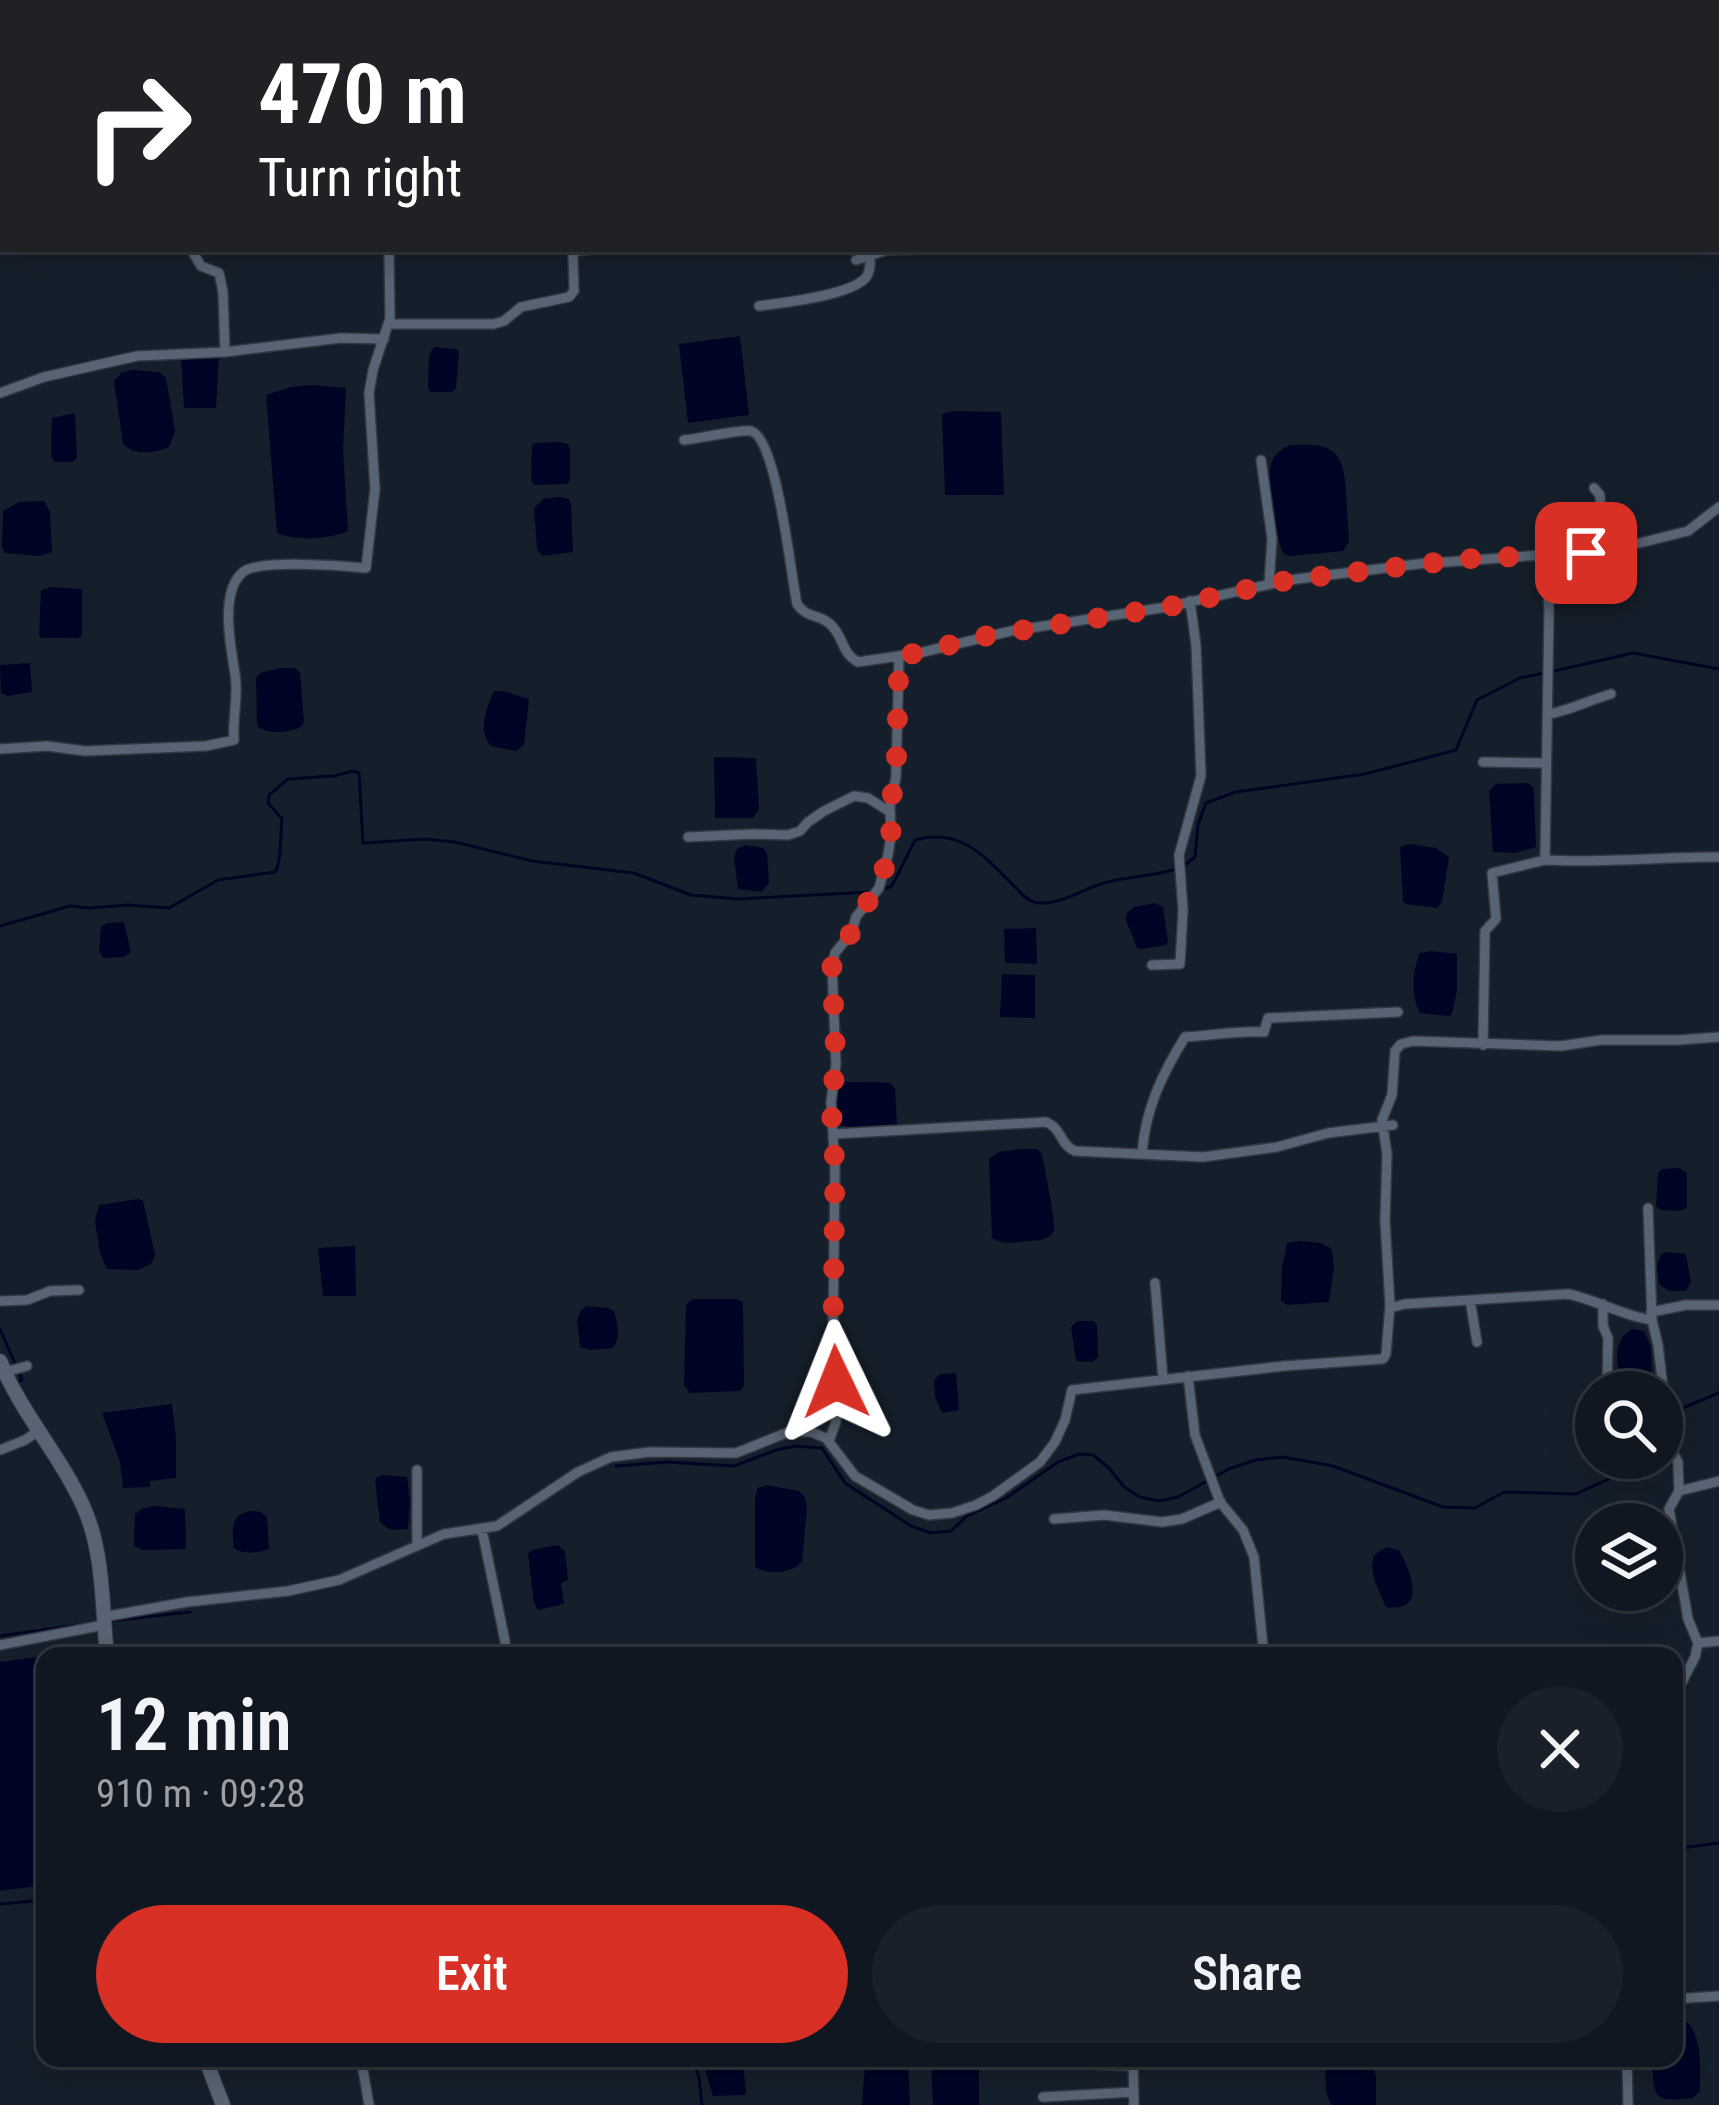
<!DOCTYPE html>
<html lang="en">
<head>
<meta charset="utf-8">
<style>
  :root { --surface:#101720; --page:#192029; --text:#f1f3f6; --muted:#9c9fa5; --line:#30363e; --accent:#d93025 }
  body { margin:0; font-family:"Roboto Condensed",sans-serif; background:var(--page); color:var(--text); height:100vh; display:flex; flex-direction:column; font-size:45px; white-space:nowrap }
  * { box-sizing:border-box; margin:0 }
  p { font-size:39px; color:var(--muted) }
  .icon { flex:none; width:66px; height:66px; fill:none; stroke:currentColor; stroke-width:2; stroke-linecap:round; stroke-linejoin:round }
  .map { position:relative; flex:1; overflow:hidden }
  .sheet { position:absolute; left:36px; top:1647px; width:1647px; height:420px; display:flex; flex-direction:column; background:var(--surface); border-radius:24px; box-shadow:0 6px 30px #0003,0 0 0 3px var(--line) }
  .sheet>* { flex:none }
  .hud { position:absolute; left:0px; top:0px; width:1719px; height:252px; box-shadow:0 6px 30px #0003,0 0 0 3px var(--line); background:#202124; color:#fff; overflow:hidden }
  .buttons { position:absolute; left:1575px; top:1371px; display:grid; gap:24px }
  .buttons a { display:grid; place-items:center; width:108px; height:108px; border-radius:50%; background:var(--surface); box-shadow:0 6px 30px #0003,0 0 0 3px var(--line); font-size:60px }
  .pin { position:absolute; display:grid; place-items:center; width:102px; height:102px; color:#fff; margin:-51px; border-radius:24px; box-shadow:0 6px 18px #0006 }
  .me { position:absolute; width:132px; margin:-66px; rotate:358deg; stroke-linejoin:round; filter:drop-shadow(0 0 9px #0008) }
  .turn { display:flex; align-items:center; gap:42px; height:252px; padding:0 60px; font-size:54px }
  .turn .icon { width:156px; height:156px; stroke-width:2.5 }
  .turn b { display:block; font-size:84px; line-height:102px }
  .round { display:grid; place-items:center; flex:none; width:126px; height:126px; border-radius:63px; background:var(--page) }
  .headline { display:flex; align-items:center; justify-content:space-between; height:204px; padding:0 60px }
  h1 { font-size:72px; font-weight:600; line-height:90px }
  .primary-button { display:flex; gap:24px; margin-top:auto; padding:24px 60px }
  .primary-button a { flex:1; height:138px; border-radius:72px; background:var(--accent); color:#fff; font-size:48px; font-weight:600; line-height:138px; text-align:center }
  .primary-button a+a { background:var(--page); color:var(--text) }
  .map>svg:first-child { display:block }
  .water { fill:#000424 }
  .lines { fill:none; stroke-linecap:round; stroke-linejoin:round }
  .stream { stroke:#000424; stroke-width:3 }
  .street-casing { stroke:#323842; stroke-width:12 }
  .secondary-casing { stroke:#323842; stroke-width:16 }
  .street { stroke:#586473; stroke-width:9 }
  .secondary { stroke:#586473; stroke-width:14 }
  .route { stroke:#d93025; stroke-width:21; stroke-dasharray:0 37.8 }
</style>
</head>
<body>
<div class="map">
<svg width="1719" height="2105" viewBox="0 0 1719 2105">
  <rect width="100%" height="100%" fill="#151f2b"/>
  <path class="water" d="M740,336l9,79 -61,8 -9,-79z
    M434,347l23,2 2,4 -3,35 -4,4h-22l-2,-5 1,-32z
    M206,356l13,1 -3,51h-32l-3,-50z
    M133,370l26,2 7,6 9,53 -6,16c-14,6 -36,10 -46,-4l-9,-62 8,-9z
    M312,385l34,3 -3,62 5,81c-22,9 -50,10 -71,2l-11,-138 25,-8z
    M953,411l48,1 3,83h-59l-3,-81z
    M75,413l2,45 -5,4h-18l-3,-7 1,-37z
    M559,442l9,2 2,4v32l-3,4 -33,1 -3,-5 1,-35 3,-2z
    M1290,445c43,-3 54,6 56,47 1,17 2,33 3,50l-6,9 -54,5 -5,-2 -3,-5c-5,-22 -19,-72 -7,-92 4,-6 10,-9 16,-12z
    M560,497l9,2 2,6 2,47 -30,4 -6,-7 -3,-41 9,-9z
    M44,501l6,11 2,40 -12,4 -35,-3 -3,-6 1,-36 16,-9z
    M51,587l31,2v46l-4,3h-37l-2,-3 2,-45z
    M30,663l2,29 -24,4 -7,-3 -1,-28z
    M280,668h14l6,4 4,49 -2,5c-11,7 -34,9 -45,0l-1,-48 4,-5z
    M494,691h9l26,8 -5,46 -8,6 -25,-5c-14,-15 -4,-39 3,-55z
    M714,757l42,1 3,51 -6,9h-38z
    M1527,783l6,4 1,7 2,53 -21,6 -22,-1 -4,-61 7,-7z
    M1409,844l27,4 13,9 -7,45 -5,6 -31,-4 -3,-3 -3,-54z
    M746,845l17,3 4,5 2,30 -8,9 -23,-3 -4,-32 3,-8z
    M1155,903l8,4 5,35 -2,3 -24,4 -5,-1 -11,-28 1,-7 7,-6z
    M124,922l7,30 -7,5 -21,1 -4,-7 2,-24 6,-4z
    M1036,928l1,36 -32,-1 -1,-34z
    M1431,951l26,3v37l-5,23 -3,2 -29,-3c-9,-15 -8,-44 0,-60z
    M1002,974l33,1v43l-35,-1z
    M868,1082l22,1 5,5 2,36 -47,3 -11,-2 -2,-19 2,-22 6,-2z
    M1020,1149h17l5,5c2,10 14,70 12,77 -4,9 -17,10 -26,10 -14,2 -25,4 -36,-3l-3,-79 10,-7z
    M1679,1168l8,5v35l-7,3 -20,-1 -4,-4 2,-33 4,-4z
    M139,1199l4,2 12,54 -4,9 -13,6 -31,-1 -7,-16 -5,-32 4,-16z
    M1299,1241l22,2 11,6 2,19 -5,34 -42,3 -6,-4 1,-33 5,-25z
    M355,1246l1,50h-33l-5,-48z
    M1667,1252l19,2 5,28 -5,9h-17l-10,-7 -2,-18 4,-12z
    M693,1299h43l7,3 1,84 -4,5 -50,2 -6,-7 2,-82z
    M587,1306l21,2 6,3c4,13 7,26 -1,37l-22,2 -11,-3 -3,-27 4,-10z
    M1078,1321h15l4,4 1,32 -6,5 -16,-1 -5,-34z
    M1633,1329l11,2 7,16 1,30 -12,8h-14c-12,-16 -14,-47 7,-56z
    M956,1373l3,37 -17,3 -7,-16 -1,-17 6,-6z
    M172,1404l4,34v40l-26,3v6l-27,1 -3,-26 -18,-49z
    M382,1475l25,2 3,25 -2,27 -17,1 -11,-7 -5,-44z
    M767,1485l32,6 6,6 2,12 -5,53c-11,11 -32,14 -47,5v-70l3,-9z
    M155,1506l30,3 1,40 -44,1 -8,-4 1,-32 6,-5z
    M250,1511l11,1 6,5 2,32c-10,4 -26,6 -35,-1 -2,-17 -4,-33 16,-37z
    M558,1545l7,6 3,29 -7,3 3,21 -26,6 -4,-7 -6,-49 4,-4z
    M1386,1547l13,3c11,21 30,63 -13,57l-11,-25 -3,-16 2,-11z
    M45,1656v229l-45,6v-229z
    M1674,2015c30,8 26,49 26,76l-7,7c-42,5 -39,-1 -41,-40h22z
    M931,2058h48v47h-46z
    M1325,2058h47l4,20v27h-45l-5,-14z
    M879,2060l29,3 2,42h-48l3,-40z
    M714,2061l29,2 3,29 -2,3 -31,1 -9,-30z"/>
  <g class="lines">
    <path class="stream" d="M364,0l2,3
      M646,0l6,3
      M1628,0l7,3
      M492,3l9,-3
      M1181,3l2,-3
      M1383,3l5,-3
      M1716,39l3,1
      M851,249l9,2 12,-2
      M1554,671l79,-18 86,16
      M1185,865l10,-8 3,-32 8,-22 30,-11 129,-18 91,-24 21,-50 43,-22 24,-5
      M885,889l7,-3 23,-46c47,-13 71,18 102,49 6,7 13,14 23,14 25,1 48,-18 72,-22 22,-5 42,-5 64,-12
      M0,926l70,-20 19,2 39,-3 41,3 49,-28 57,-8c7,-11 5,-37 7,-53l-14,-16 1,-8 19,-16 46,-3 19,-5 6,2 4,70 62,-4 30,3 77,19 102,12 57,22 47,4 132,-7
      M0,1329l22,51 -8,4
      M1669,1422l16,-15 34,-14
      M616,1466l51,-4 67,4 42,-16 20,-4 26,2 23,35 66,43 20,7 20,-2 16,-15 39,-18 52,-36 21,-8 14,1 16,13 15,19 16,10 19,4 19,-4 51,-28 26,-9 28,-3 50,9 110,41 32,1 29,-16 72,2 37,-17 22,-19
      M109,1621l81,-9
      M0,1636l99,-14
      M1674,1849l45,-6
      M0,1904l45,-4
      M693,2058l6,19 3,28"/>
    <defs>
      <path id="street" d="M153,0v3
        M1598,0l12,3
        M1662,0l7,3
        M763,3l4,-3
        M1200,3l2,-3
        M1368,3l5,-3
        M1406,3l6,-3
        M1716,29l3,2
        M191,249l10,17 18,7 4,19 2,60
        M856,260l31,-10 33,-1
        M759,306c23,-3 96,-11 108,-30 4,-8 3,-12 3,-20
        M388,324h106l10,-3 17,-14 48,-10 5,-6 -1,-37 4,-3 15,-2
        M0,393l44,-16 93,-21 88,-4 116,-14 43,1
        M684,440c14,-1 57,-11 67,-9 26,7 40,145 46,173 11,16 24,9 36,23 11,13 9,26 25,35l61,-9 92,-22 156,-24 122,-27 129,-16 193,-14 77,-19 31,-24
        M1261,460l11,79 -3,45
        M1594,488l6,7 2,56
        M1548,714c21,-3 41,-14 63,-20
        M0,749l47,-3 38,5 121,-5 28,-6c-2,-22 5,-44 1,-66 -4,-26 -16,-82 8,-102 16,-13 101,-6 123,-4l9,-79 -6,-96 4,-23 17,-52 -1,-64 -3,-5
        M1483,762l63,1
        M688,837l65,-3 35,1 12,-4 8,-9 16,-11 30,-15 14,2 22,14
        M1545,860c58,3 116,-3 174,-3
        M1152,965l28,-1 3,-54 -4,-55 22,-79 -5,-131 -6,-44
        M1483,1045l2,-114 11,-12 -4,-46 53,-13 4,-251 -4,-55
        M834,1134l212,-12c16,6 14,23 29,29l128,6 74,-10 51,-14 65,-8
        M1142,1154c3,-44 20,-80 43,-117 27,-1 51,-7 79,-5l4,-14 130,-6
        M1648,1208l4,112 6,25 12,102 8,15 1,29 -10,18 19,110 10,24
        M1155,1283l8,96
        M1470,1300l7,42
        M0,1301l27,-1 23,-9 29,-1
        M1603,1304v22l5,12 -1,54
        M1390,1308l15,-4 163,-10c29,6 55,22 84,26
        M1651,1312l35,-7h33
        M5,1372l22,-6
        M1188,1376l7,59 25,67 23,28 11,27 10,99
        M829,1441l7,-19 1,-19 -4,-75 2,-161 -4,-65 5,-38 -4,-98 3,-13 17,-21 4,-15 23,-29 9,-33 3,-20 -1,-30 6,-28 3,-120
        M0,1450l25,-10 15,-10
        M417,1470v76
        M1679,1491l40,-10
        M1054,1519l50,-4 58,7 20,-3 39,-17
        M482,1530l23,111 1,15
        M103,1617l84,-15 101,-11 51,-11 105,-46 53,-8 81,-54 33,-15 39,-5 86,1 55,-22 20,1 15,6 29,38 58,34 16,5 23,-2 24,-8 17,-9 47,-34 15,-20 10,-22 7,-30 212,-24 99,-7 3,-5 4,-49 -5,-84 2,-67 -5,-34 10,-25 3,-44 6,-7 12,-3 148,5 40,-6h77l41,-3
        M0,1645l104,-20
        M1674,1688l6,-2 15,-29 3,-14 21,-2
        M1674,1999l45,-3
        M361,2058l8,47
        M1041,2058l4,4 88,4
        M1133,2058l1,47
        M1627,2058l1,47
        M1043,2097l91,-5"/>
      <path id="secondary" d="M0,1361c21,52 61,95 84,147 20,45 18,100 23,148
        M205,2058l18,47"/>
    </defs>
    <use href="#street" class="street-casing"/>
    <use href="#secondary" class="secondary-casing"/>
    <use href="#street" class="street"/>
    <use href="#secondary" class="secondary"/>
  </g>
  <g class="lines">
    <path class="route" d="M836,1382l-3,-54 2,-161 -4,-65 5,-38 -4,-98 4,-13 16,-21 4,-15 23,-29 9,-33 3,-20 -1,-30 6,-28 3,-120 87,-21 181,-29 122,-27 175,-21 122,-6"/>
  </g>
</svg>
<div class="buttons">
<a><svg class="icon" aria-label="search" viewBox="0 0 24 24"><circle cx="10" cy="10" r="6"/><path d="M15 15l6 6"/></svg></a>
<a><svg class="icon" aria-label="layers" viewBox="0 0 24 24"><path d="M12 4l9 5-9 5-9-5zM3 14l9 5 9-5"/></svg></a>
</div>
<div class="pin" style="left:1586px;top:553px;background:#d93025"><svg class="icon" aria-label="arrive" viewBox="0 0 24 24"><path d="M6 21V4h12l-3 4 3 4H6"/></svg></div>
<svg class="me" style="left:836px;top:1382px" viewBox="-20 -20 40 40"><path d="M0-17L14 15 0 8-14 15z" fill="#d93025" stroke="#fff" stroke-width="4"/></svg>
<div class="hud">
<div class="turn"><svg class="icon" aria-label="right" viewBox="0 0 24 24"><path d="M7 20v-9h11M14 6l5 5-5 5"/></svg><div><b>470 m</b>Turn right</div></div>
</div>
<section class="sheet">
<div class="headline"><div><h1>12 min</h1><p>910 m · 09:28</p></div><a class="round"><svg class="icon" aria-label="close" viewBox="0 0 24 24"><path d="M6 6l12 12M18 6L6 18"/></svg></a></div>
<div class="primary-button"><a>Exit</a><a>Share</a></div>
</section>
</div>
</body>
</html>
